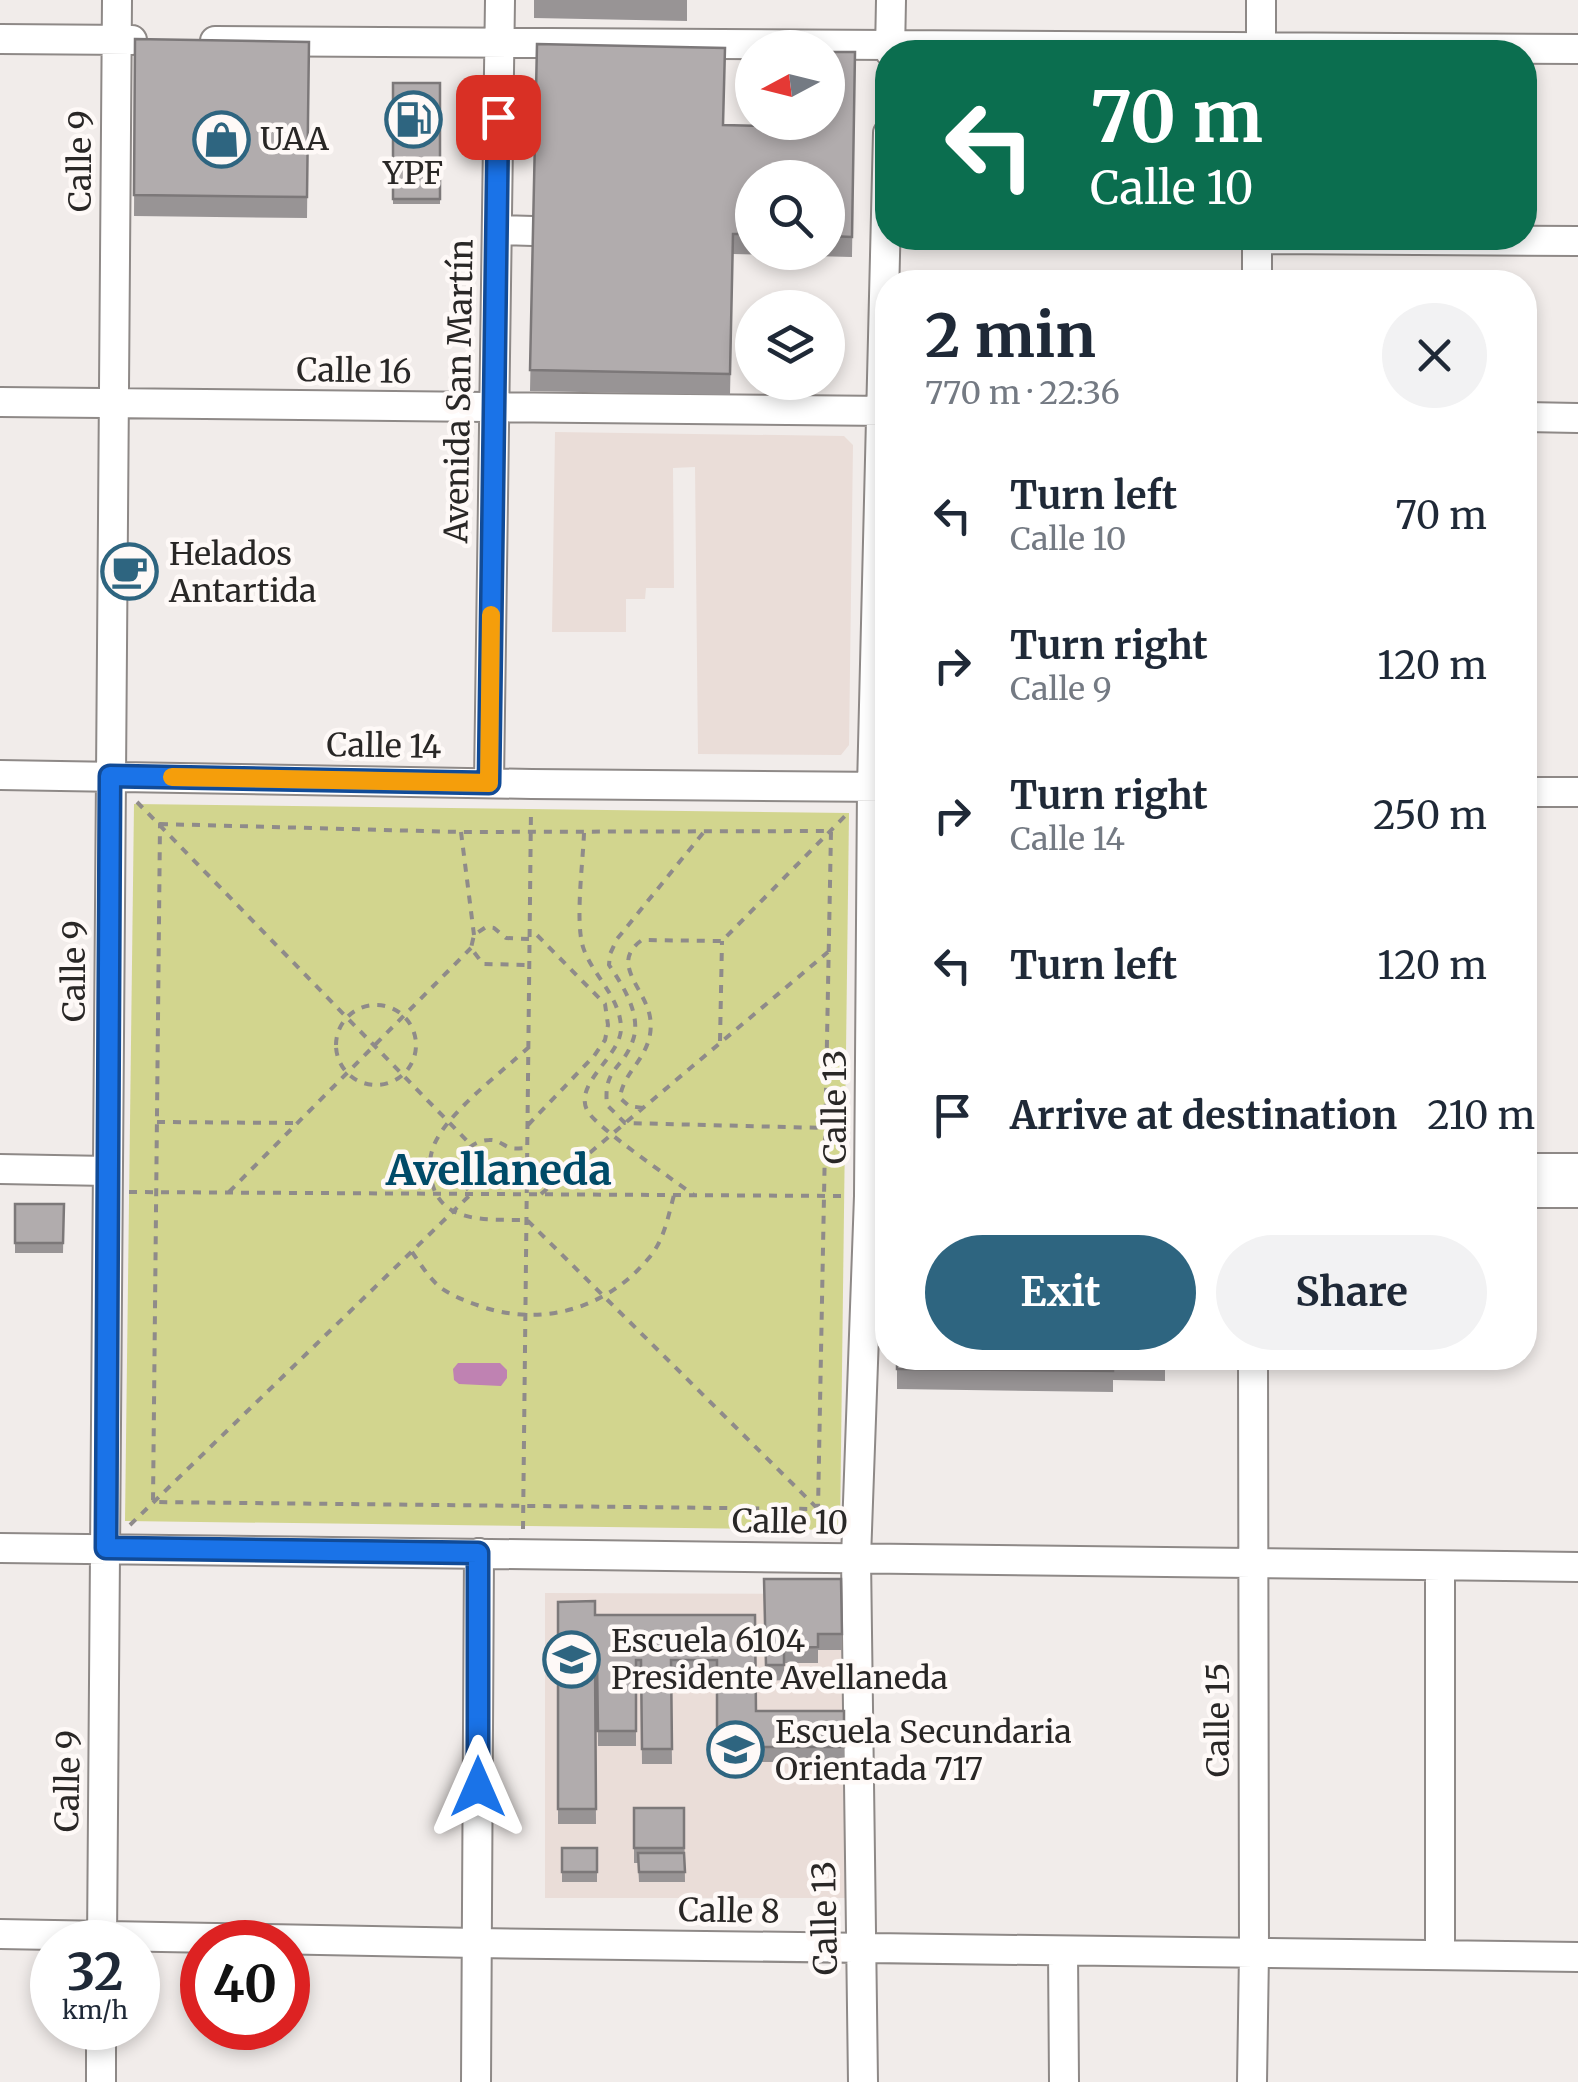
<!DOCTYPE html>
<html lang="en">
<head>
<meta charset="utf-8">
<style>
  :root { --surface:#fff; --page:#f2f2f3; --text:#1f2937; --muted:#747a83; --accent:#2e6580 }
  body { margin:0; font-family:Merriweather,serif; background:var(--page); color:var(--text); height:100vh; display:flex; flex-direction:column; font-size:38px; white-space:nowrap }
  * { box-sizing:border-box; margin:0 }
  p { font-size:32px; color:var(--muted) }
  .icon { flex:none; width:55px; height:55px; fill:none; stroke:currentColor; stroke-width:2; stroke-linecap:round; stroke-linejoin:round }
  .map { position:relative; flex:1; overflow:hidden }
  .panel { position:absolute; left:875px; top:270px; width:662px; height:1100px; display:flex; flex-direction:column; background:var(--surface); border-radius:40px; box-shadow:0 5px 15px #0003 }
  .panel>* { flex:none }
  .guide { position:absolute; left:875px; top:40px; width:662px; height:210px; border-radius:40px; box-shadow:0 5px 15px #0003; background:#0b6e4f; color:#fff; overflow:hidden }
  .needle { width:65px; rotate:263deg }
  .fabs { position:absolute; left:735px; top:30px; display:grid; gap:20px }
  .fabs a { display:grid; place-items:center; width:110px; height:110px; border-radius:50%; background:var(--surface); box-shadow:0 5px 15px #0003; font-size:50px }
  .speed { position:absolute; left:30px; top:1920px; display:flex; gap:20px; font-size:50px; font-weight:700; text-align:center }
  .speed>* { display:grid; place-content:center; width:130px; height:130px; border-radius:50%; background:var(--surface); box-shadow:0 5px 15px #0003; line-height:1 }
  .speed small { font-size:25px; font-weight:400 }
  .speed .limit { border:15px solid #d22; background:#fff; color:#111 }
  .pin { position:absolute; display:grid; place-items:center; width:85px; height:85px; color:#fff; margin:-42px; border-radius:20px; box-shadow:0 5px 15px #0006 }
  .me { position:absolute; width:110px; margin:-55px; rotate:0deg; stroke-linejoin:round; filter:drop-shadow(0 0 8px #0008) }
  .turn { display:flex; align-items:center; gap:35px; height:210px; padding:0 50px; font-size:45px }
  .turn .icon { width:130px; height:130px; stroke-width:2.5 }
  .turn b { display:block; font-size:70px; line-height:85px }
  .round { display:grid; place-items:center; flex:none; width:105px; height:105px; border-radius:52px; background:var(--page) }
  .headline { display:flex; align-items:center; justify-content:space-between; height:170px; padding:0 50px }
  h1 { font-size:60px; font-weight:700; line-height:75px }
  .action { display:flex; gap:20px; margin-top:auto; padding:20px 50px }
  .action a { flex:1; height:115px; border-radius:60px; background:var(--accent); color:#fff; font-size:40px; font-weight:700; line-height:115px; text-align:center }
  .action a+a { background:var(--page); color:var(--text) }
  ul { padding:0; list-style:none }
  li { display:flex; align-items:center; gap:30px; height:150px; padding:0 50px }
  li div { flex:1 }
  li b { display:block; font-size:38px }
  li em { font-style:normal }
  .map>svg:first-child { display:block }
  .built { fill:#eaddd8 }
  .green { fill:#d2d58e }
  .water { fill:#bf82b2 }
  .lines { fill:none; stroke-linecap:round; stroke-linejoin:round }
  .minor-casing { stroke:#8e8987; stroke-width:32 }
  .path { stroke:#8f8b8a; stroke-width:4; stroke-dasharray:8 8; stroke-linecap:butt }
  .minor { stroke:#fff; stroke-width:28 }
  .wall { fill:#989495; fill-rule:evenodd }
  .building { fill:#b1acad; stroke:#7c7879; stroke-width:2.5 }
  .route-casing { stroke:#114b97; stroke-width:25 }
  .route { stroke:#1a73e8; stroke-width:18 }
  .slow { stroke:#f59e0b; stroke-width:18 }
  .labels { text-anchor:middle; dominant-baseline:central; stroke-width:9; stroke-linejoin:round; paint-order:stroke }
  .poi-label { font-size:32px; fill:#292726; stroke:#fef9f7; text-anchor:start }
  .street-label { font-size:32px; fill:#292726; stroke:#fef9f7 }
  .district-label { font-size:42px; font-weight:bold; fill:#004b68; stroke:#fef9f7 }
</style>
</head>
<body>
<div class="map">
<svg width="1578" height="2082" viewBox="0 0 1578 2082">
  <rect width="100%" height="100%" fill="#f1ecea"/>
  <path class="built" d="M555,432l289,4 9,9 -4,300 -8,10 -143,-1 -3,-287 -22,1 1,120h-28l-1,11h-19v33h-74z
    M545,1593l300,1 1,304h-301z"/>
  <path class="green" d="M134,804l715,9 -9,717 -715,-9z"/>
  <path class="water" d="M458,1363h42l7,7v8l-6,8 -42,-2 -5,-4 -1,-11z"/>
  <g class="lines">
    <defs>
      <path id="minor" d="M1261,0v52
        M0,39l132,1
        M215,41l1363,8
        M890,52l1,-52
        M497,230l36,1
        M1257,239l321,2
        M1257,282v-44
        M0,402l888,9
        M1525,417l53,1
        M0,775l532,9 356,3
        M489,783l11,-783
        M1525,792h53
        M1525,1168h53
        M0,1169l108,2
        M1525,1193h53
        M0,1548l1578,19
        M1440,1566v389
        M0,1934l477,9 1101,14
        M102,1942l15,-1942
        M1063,1951l1,131
        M101,2082v-54
        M476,2082l3,-529
        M863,2082l-7,-524 13,-362 3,-409 16,-654
        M1252,2082l2,-129 -1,-595"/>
    </defs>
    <use href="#minor" class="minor-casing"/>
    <path class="path" d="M137,802l335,344
      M160,824l301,8 370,-1 -13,678 -665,-7z
      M461,832l13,103
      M584,833c-1,29 -9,88 -1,114 9,28 38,50 38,82 -1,28 -47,54 -34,81 7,16 88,71 107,85
      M703,833l-86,106 -7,15 -1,11c13,19 33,50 24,75 -10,30 -30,27 -26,65l18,18 200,5
      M529,939l-23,-1 -12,-10 -8,-1 -12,8 -3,13 12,16 47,1
      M336 1045a40 40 0 1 1 80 0a40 40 0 1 1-80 0Z
      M720,1041l2,-100
      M529,1047c-26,24 -86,69 -96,101 -4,10 -3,20 -2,30 8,48 60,41 96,42l291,289 14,17
      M643,1108l-14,-2 -9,-8c3,-29 36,-43 30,-81 -5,-29 -41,-54 -8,-77l80,1 127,-129
      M157,1122l140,1
      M528,1125l66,-69 11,-16 3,-15 -3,-21 -73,-74
      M129,1192l715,4
      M229,1192l242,-244
      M541,1194l287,-242
      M412,1252c9,13 17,26 29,36 13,9 27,14 42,19 60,20 124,1 165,-48 16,-18 20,-42 26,-64
      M130,1525l341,-331c-3,-5 -7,-9 -9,-14 -8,-20 6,-39 27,-40 9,-1 14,6 22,8 5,1 11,0 17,0
      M523,1529l8,-720"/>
    <use href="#minor" class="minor"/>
  </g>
  <path class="wall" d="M534,0h153v21l-153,-3z
    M135,39l174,3 -2,176 -173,-2z
    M537,44l187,81 91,2 40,-75 -3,205 -119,-3 -3,141 -200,-4zM752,178h76v74h-76z
    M393,83h47v121h-47z
    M15,1204h49l-1,49h-48z
    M897,1358h268v23l-52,-1v12l-216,-3z
    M764,1579h77l1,71h-24v13h-34v17l-18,1z
    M558,1602l37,13h160l1,96h88v51h-127v-87h-46l1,89h-30l-1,-89 -5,1v70h-38l-1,-71 -2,1 1,148h-38z
    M634,1808h50l1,74h-46l-1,-19h-4z
    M562,1848h35v34h-35z"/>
  <path class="building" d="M135,39l174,3 -2,155 -173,-2z
    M537,44l188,4 -2,77 92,2v-5h13v-70h27l-3,185 -24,-1v-58h-76v56h-19l-3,140 -200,-4z
    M393,83h47v116h-47z
    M15,1204h49l-1,39h-48z
    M897,1358h268v2h-52v11l-216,-2z
    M764,1579h77l1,55h-24v13l-34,1v17h-18z
    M595,1601v14h160l1,96h88v36h-127v-87h-46l1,89h-30l-1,-89h-5v71h-38l-1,-71h-2l1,149h-38v-207z
    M634,1808h50v40h-50z
    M562,1848h35v24h-35z
    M638,1853h46l1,19h-46z"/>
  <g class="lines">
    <defs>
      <path id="route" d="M478,1787v-234l-372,-5 4,-772 379,7 9,-666"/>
    </defs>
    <use href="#route" class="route-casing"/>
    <use href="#route" class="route"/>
    <path class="slow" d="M172,777l317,6 2,-168"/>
  </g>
  <defs>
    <symbol id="fuel-ring" viewBox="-11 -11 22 22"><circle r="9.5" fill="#fef9f7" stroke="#2e6580" stroke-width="1.5"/><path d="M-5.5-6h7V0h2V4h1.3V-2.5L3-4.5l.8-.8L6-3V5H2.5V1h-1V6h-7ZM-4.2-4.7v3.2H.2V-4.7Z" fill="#2e6580"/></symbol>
    <symbol id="shop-ring" viewBox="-11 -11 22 22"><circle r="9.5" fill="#fef9f7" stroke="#2e6580" stroke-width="1.5"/><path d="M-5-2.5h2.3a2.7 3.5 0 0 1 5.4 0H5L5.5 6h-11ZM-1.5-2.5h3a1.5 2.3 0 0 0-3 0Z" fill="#2e6580"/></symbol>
    <symbol id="cafe-ring" viewBox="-11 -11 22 22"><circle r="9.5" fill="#fef9f7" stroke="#2e6580" stroke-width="1.5"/><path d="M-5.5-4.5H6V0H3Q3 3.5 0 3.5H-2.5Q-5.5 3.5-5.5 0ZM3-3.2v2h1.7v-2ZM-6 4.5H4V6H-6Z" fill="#2e6580"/></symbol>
    <symbol id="school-ring" viewBox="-11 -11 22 22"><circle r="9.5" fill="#fef9f7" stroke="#2e6580" stroke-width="1.5"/><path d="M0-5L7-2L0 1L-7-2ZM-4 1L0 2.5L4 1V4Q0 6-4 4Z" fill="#2e6580"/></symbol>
  </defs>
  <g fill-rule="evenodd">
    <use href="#fuel-ring" x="382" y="88" width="63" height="63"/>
    <use href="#shop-ring" x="190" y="108" width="63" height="63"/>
    <use href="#cafe-ring" x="98" y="540" width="63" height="63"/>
    <use href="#school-ring" x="540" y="1628" width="63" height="63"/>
    <use href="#school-ring" x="704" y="1718" width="63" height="63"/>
  </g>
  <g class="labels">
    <g class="poi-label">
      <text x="260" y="139">UAA</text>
      <text x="413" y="173" text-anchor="middle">YPF</text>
      <text x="169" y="554">Helados<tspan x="169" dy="37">Antartida</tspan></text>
      <text x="611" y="1641">Escuela 6104<tspan x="611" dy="37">Presidente Avellaneda</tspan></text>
      <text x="775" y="1732">Escuela Secundaria<tspan x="775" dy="37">Orientada 717</tspan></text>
    </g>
    <g class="street-label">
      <text transform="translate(80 161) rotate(-90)">Calle 9</text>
      <text transform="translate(354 371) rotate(1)">Calle 16</text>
      <text transform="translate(459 391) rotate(-89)">Avenida San Martín</text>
      <text transform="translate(384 746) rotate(1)">Calle 14</text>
      <text transform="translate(74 971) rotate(-90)">Calle 9</text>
      <text transform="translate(835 1107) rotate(-90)">Calle 13</text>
      <text transform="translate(790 1522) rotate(1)">Calle 10</text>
      <text transform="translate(1218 1720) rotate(-90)">Calle 15</text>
      <text transform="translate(68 1781) rotate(-89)">Calle 9</text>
      <text transform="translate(729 1911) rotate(1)">Calle 8</text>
      <text transform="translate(825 1918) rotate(-91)">Calle 13</text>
    </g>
    <g class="district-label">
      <text x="499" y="1170">Avellaneda</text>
    </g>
  </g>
</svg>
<div class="fabs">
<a><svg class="needle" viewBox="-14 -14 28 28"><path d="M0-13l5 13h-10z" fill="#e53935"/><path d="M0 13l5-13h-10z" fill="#747a83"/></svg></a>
<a><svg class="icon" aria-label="search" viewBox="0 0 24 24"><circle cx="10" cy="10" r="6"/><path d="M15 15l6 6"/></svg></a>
<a><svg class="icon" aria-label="layers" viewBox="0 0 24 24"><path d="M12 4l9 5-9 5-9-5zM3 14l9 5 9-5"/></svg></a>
</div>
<div class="speed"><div>32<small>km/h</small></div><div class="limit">40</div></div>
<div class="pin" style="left:498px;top:117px;background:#d93025"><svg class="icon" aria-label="arrive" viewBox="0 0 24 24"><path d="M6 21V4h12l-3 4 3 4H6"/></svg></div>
<svg class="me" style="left:478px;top:1787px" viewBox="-20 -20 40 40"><path d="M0-17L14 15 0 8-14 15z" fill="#1a73e8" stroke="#fff" stroke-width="4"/></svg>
<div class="guide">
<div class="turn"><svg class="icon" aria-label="left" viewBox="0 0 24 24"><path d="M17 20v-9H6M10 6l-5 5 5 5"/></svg><div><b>70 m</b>Calle 10</div></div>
</div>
<section class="panel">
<div class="headline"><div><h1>2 min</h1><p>770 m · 22:36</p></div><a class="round"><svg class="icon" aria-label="close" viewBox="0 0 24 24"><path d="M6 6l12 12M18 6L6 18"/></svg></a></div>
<ul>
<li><svg class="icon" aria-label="left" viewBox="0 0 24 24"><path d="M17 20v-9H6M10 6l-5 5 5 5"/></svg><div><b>Turn left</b><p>Calle 10</p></div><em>70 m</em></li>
<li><svg class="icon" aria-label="right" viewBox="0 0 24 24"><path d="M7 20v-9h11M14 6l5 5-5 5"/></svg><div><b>Turn right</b><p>Calle 9</p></div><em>120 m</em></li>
<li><svg class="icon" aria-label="right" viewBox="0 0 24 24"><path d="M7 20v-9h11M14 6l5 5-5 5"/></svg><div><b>Turn right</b><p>Calle 14</p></div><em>250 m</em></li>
<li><svg class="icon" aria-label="left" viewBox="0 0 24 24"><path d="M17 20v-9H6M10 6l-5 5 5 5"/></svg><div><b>Turn left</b></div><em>120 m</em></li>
<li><svg class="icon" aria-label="arrive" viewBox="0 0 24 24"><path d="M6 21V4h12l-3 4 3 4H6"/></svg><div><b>Arrive at destination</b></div><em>210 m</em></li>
</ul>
<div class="action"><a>Exit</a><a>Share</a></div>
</section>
</div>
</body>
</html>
